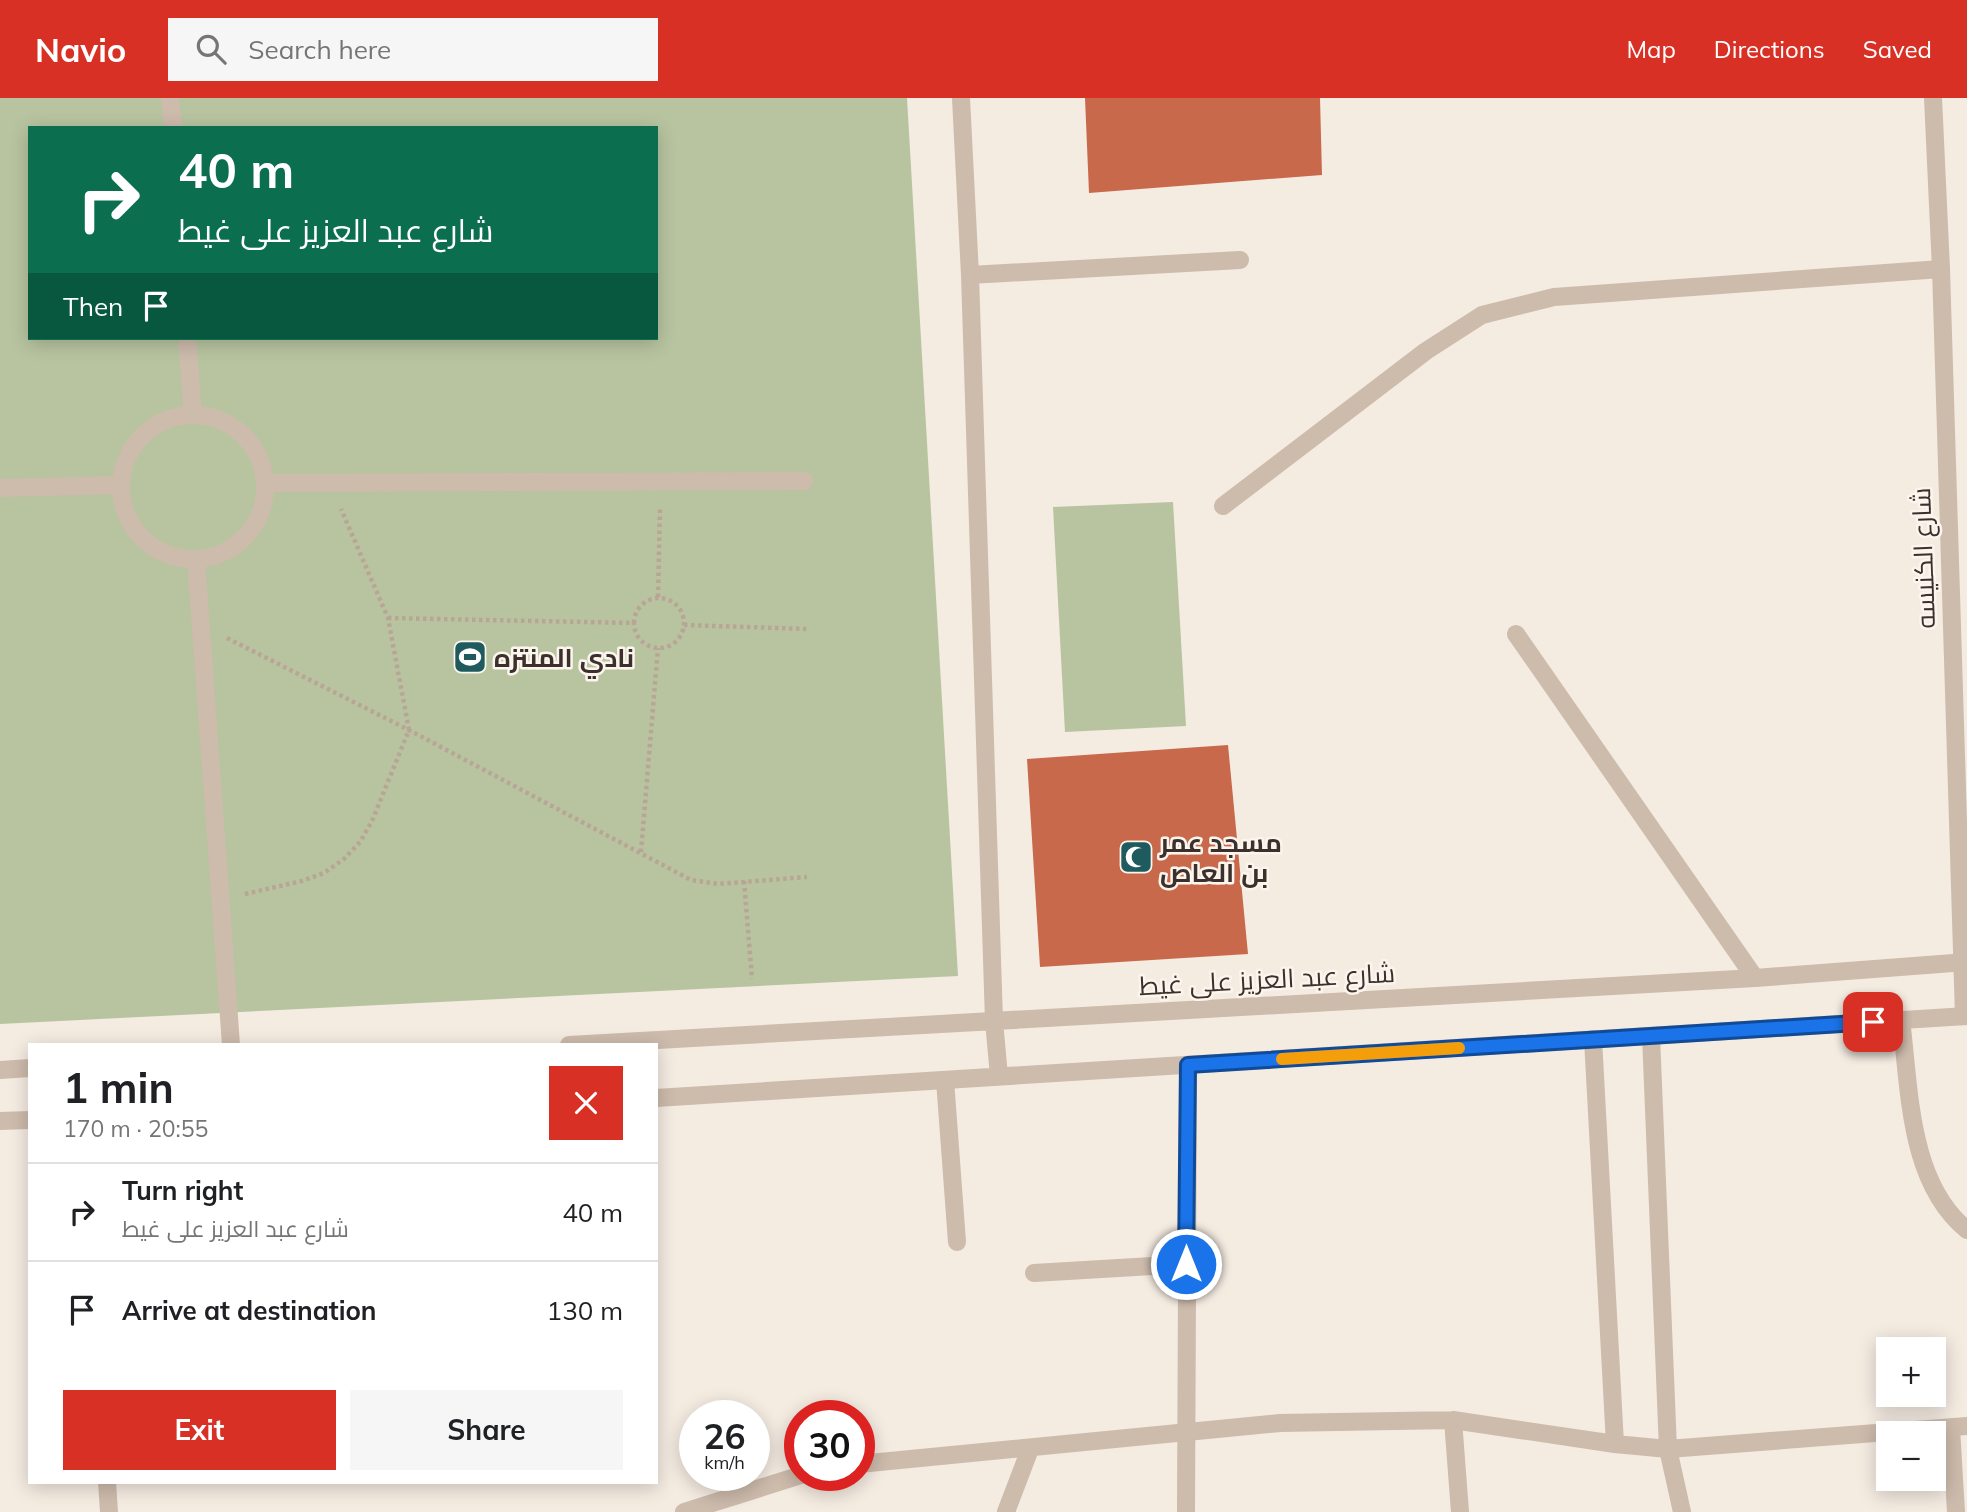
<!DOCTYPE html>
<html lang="en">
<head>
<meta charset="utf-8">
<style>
  :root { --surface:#fff; --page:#f6f6f6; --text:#202124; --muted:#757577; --line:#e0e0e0; --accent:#d93025 }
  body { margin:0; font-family:Mulish,Cairo,sans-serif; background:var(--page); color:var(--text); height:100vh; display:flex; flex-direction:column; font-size:26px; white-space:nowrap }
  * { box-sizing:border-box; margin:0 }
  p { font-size:23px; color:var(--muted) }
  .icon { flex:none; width:38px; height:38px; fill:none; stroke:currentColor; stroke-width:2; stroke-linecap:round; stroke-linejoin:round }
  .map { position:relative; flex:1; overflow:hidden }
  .sheet { position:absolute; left:28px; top:945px; width:630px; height:441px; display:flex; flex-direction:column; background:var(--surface); border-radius:0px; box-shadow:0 4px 18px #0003 }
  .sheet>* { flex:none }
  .hud { position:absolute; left:28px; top:28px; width:630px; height:214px; border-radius:0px; box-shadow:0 4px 18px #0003; background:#0b6e4f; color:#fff; overflow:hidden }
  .tools { position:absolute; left:1876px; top:1239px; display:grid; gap:14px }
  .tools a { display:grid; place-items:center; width:70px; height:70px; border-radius:0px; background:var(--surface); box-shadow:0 4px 18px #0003; font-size:35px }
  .speed { position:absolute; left:679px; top:1302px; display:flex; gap:14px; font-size:35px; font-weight:700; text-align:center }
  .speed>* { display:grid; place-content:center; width:91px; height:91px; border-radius:50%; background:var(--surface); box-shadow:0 4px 18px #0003; line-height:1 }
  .speed small { font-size:18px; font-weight:400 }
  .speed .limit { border:10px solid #d22; background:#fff; color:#111 }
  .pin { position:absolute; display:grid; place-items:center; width:60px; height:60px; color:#fff; margin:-30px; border-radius:14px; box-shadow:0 4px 10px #0006 }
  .me { position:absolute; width:77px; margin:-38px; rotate:0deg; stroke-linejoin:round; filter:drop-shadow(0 0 5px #0008) }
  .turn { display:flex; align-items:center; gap:24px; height:147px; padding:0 35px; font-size:32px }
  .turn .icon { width:91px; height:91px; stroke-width:2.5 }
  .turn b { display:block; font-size:49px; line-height:60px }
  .then { display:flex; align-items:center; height:66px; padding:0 35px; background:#0003; gap:14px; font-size:26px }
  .round { display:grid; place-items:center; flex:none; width:74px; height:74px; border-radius:0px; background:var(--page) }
  .summary { display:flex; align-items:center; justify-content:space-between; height:119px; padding:0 35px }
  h1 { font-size:42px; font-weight:700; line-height:52px }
  .button { display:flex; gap:14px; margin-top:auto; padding:14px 35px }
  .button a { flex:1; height:80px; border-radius:0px; background:var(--accent); color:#fff; font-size:28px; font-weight:700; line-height:80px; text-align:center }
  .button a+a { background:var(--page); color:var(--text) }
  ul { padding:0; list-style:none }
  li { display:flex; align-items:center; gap:21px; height:98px; padding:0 35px; border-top:2px solid var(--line) }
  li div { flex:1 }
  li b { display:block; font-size:26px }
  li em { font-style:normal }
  header { display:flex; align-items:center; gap:42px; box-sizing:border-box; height:98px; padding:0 35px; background:var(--accent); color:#fff }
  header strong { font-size:33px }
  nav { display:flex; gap:38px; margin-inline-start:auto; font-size:24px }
  .search { width:490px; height:63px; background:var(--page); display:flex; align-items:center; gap:18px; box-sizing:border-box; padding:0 24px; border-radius:0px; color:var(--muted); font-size:26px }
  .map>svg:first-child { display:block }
  .garden { fill:#b8c4a0; fill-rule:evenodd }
  .building { fill:#c8694b }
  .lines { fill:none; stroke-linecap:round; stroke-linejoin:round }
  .path { stroke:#b9a596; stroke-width:4.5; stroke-dasharray:3.5 3.5; stroke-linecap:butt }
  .service { stroke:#cdbbac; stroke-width:18 }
  .minor { stroke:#cdbbac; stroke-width:18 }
  .tertiary { stroke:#cdbbac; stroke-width:18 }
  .route-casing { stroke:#114b97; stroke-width:18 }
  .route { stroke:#1a73e8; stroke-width:12 }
  .slow { stroke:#f59e0b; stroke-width:12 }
  .labels { text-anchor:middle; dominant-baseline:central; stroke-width:5; stroke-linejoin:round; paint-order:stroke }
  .street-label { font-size:26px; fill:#3b302b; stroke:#fbf5ee }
  .poi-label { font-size:26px; font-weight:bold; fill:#3b302b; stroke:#fbf5ee; text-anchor:start }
</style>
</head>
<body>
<header>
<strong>Navio</strong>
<div class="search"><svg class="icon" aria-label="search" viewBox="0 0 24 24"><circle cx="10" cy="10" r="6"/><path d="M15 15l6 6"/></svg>Search here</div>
<nav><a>Map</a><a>Directions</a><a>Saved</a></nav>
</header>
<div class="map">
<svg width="1967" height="1414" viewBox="0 0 1967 1414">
  <rect width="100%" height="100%" fill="#f4ebe1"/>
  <path class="garden" d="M0,0h907l51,878 -958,48zM30,30h626v210h-626z
    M1173,404l13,224 -121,6 -12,-225z"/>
  <path class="building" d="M1085,0h235l2,77 -233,18z
    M1228,647l20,209 -208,13 -13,-208z"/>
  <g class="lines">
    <path class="path" d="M658,499l2,-90
      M634 525a25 25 0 1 1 50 0a25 25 0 1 1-50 0Z
      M388,520l245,5
      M684,527l124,4
      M227,540l182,92 282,150 27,4 89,-7
      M641,754l17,-204
      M744,783l8,98
      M245,796l57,-13 22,-8 20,-14 16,-17 12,-21 37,-91 -21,-112 -47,-109"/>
    <path class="service" d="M170,0l3,30
      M961,0l9,177 24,746
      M970,177l270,-15
      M187,240l6,77
      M121 389a72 72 0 1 1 144 0a72 72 0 1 1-144 0Z
      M265,385l539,-2
      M0,390l121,-3
      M1223,408l203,-155 56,-36 72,-18 387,-28
      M196,462l35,485
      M1516,536l239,344
      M945,982l12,162
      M1034,1175l152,-9"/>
    <path class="minor" d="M1933,0l8,171 23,747
      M1901,922c9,69 7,162 66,210
      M1651,938l17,413 14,63
      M1593,941l22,405
      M1453,1322l7,92
      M1951,1330l5,84
      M859,1366l421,-41 173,-3 162,24 53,5 299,-23
      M107,1384l2,30
      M684,1414l117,-37
      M1006,1414l24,-63
      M1186,1414l2,-447"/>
    <path class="tertiary" d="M994,923l5,55
      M569,947l1186,-67 212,-16
      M0,972l30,-2
      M656,1000l1311,-82
      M0,1023l30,-1"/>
  </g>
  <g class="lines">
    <defs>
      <path id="route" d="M1186,1166l2,-199 685,-43"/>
    </defs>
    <use href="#route" class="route-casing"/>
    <use href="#route" class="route"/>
    <path class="slow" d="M1282,961l177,-11"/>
  </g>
  <defs>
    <symbol id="stadium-square" viewBox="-11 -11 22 22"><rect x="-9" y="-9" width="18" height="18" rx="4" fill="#1f5a5e" stroke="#fbf5ee"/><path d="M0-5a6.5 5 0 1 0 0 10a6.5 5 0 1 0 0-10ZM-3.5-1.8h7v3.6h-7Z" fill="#fff"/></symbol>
    <symbol id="mosque-square" viewBox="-11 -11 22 22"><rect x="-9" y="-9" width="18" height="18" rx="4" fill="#1f5a5e" stroke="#fbf5ee"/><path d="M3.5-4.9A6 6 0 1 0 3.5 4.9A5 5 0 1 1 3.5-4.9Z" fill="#fff"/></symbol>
  </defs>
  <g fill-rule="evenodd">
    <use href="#stadium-square" x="451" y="540" width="38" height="38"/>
    <use href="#mosque-square" x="1117" y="740" width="38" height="38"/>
  </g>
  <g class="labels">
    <g class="street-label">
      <text transform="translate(1923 460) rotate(-92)">شارع الكنيسه</text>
      <text transform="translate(1267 881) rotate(-3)">شارع عبد العزيز على غيط</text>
    </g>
    <g class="poi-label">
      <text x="494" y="559">نادي المنتزه</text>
      <text x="1160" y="744">مسجد عمر<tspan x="1160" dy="30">بن العاص</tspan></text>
    </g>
  </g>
</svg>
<div class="tools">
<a>+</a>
<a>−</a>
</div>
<div class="speed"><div>26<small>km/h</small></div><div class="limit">30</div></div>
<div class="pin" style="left:1873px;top:924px;background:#d93025"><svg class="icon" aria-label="arrive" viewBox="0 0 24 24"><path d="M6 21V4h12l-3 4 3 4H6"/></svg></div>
<svg class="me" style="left:1186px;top:1166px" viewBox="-20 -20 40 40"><circle r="17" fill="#1a73e8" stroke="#fff" stroke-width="3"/><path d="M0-11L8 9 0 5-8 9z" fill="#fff"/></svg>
<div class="hud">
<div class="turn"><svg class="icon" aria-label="right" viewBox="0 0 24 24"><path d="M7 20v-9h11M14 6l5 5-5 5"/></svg><div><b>40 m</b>شارع عبد العزيز على غيط</div></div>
<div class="then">Then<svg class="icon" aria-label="arrive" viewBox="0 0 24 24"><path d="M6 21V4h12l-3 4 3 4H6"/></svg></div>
</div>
<section class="sheet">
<div class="summary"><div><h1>1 min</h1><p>170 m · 20:55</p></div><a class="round" style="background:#d93025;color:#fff"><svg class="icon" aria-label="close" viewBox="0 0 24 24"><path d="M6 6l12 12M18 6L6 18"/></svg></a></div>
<ul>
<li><svg class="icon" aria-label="right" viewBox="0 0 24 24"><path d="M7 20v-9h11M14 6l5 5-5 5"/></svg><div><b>Turn right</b><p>شارع عبد العزيز على غيط</p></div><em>40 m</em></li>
<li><svg class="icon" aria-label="arrive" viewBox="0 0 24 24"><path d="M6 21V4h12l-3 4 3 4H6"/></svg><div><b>Arrive at destination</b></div><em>130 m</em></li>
</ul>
<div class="button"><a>Exit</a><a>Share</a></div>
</section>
</div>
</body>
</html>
